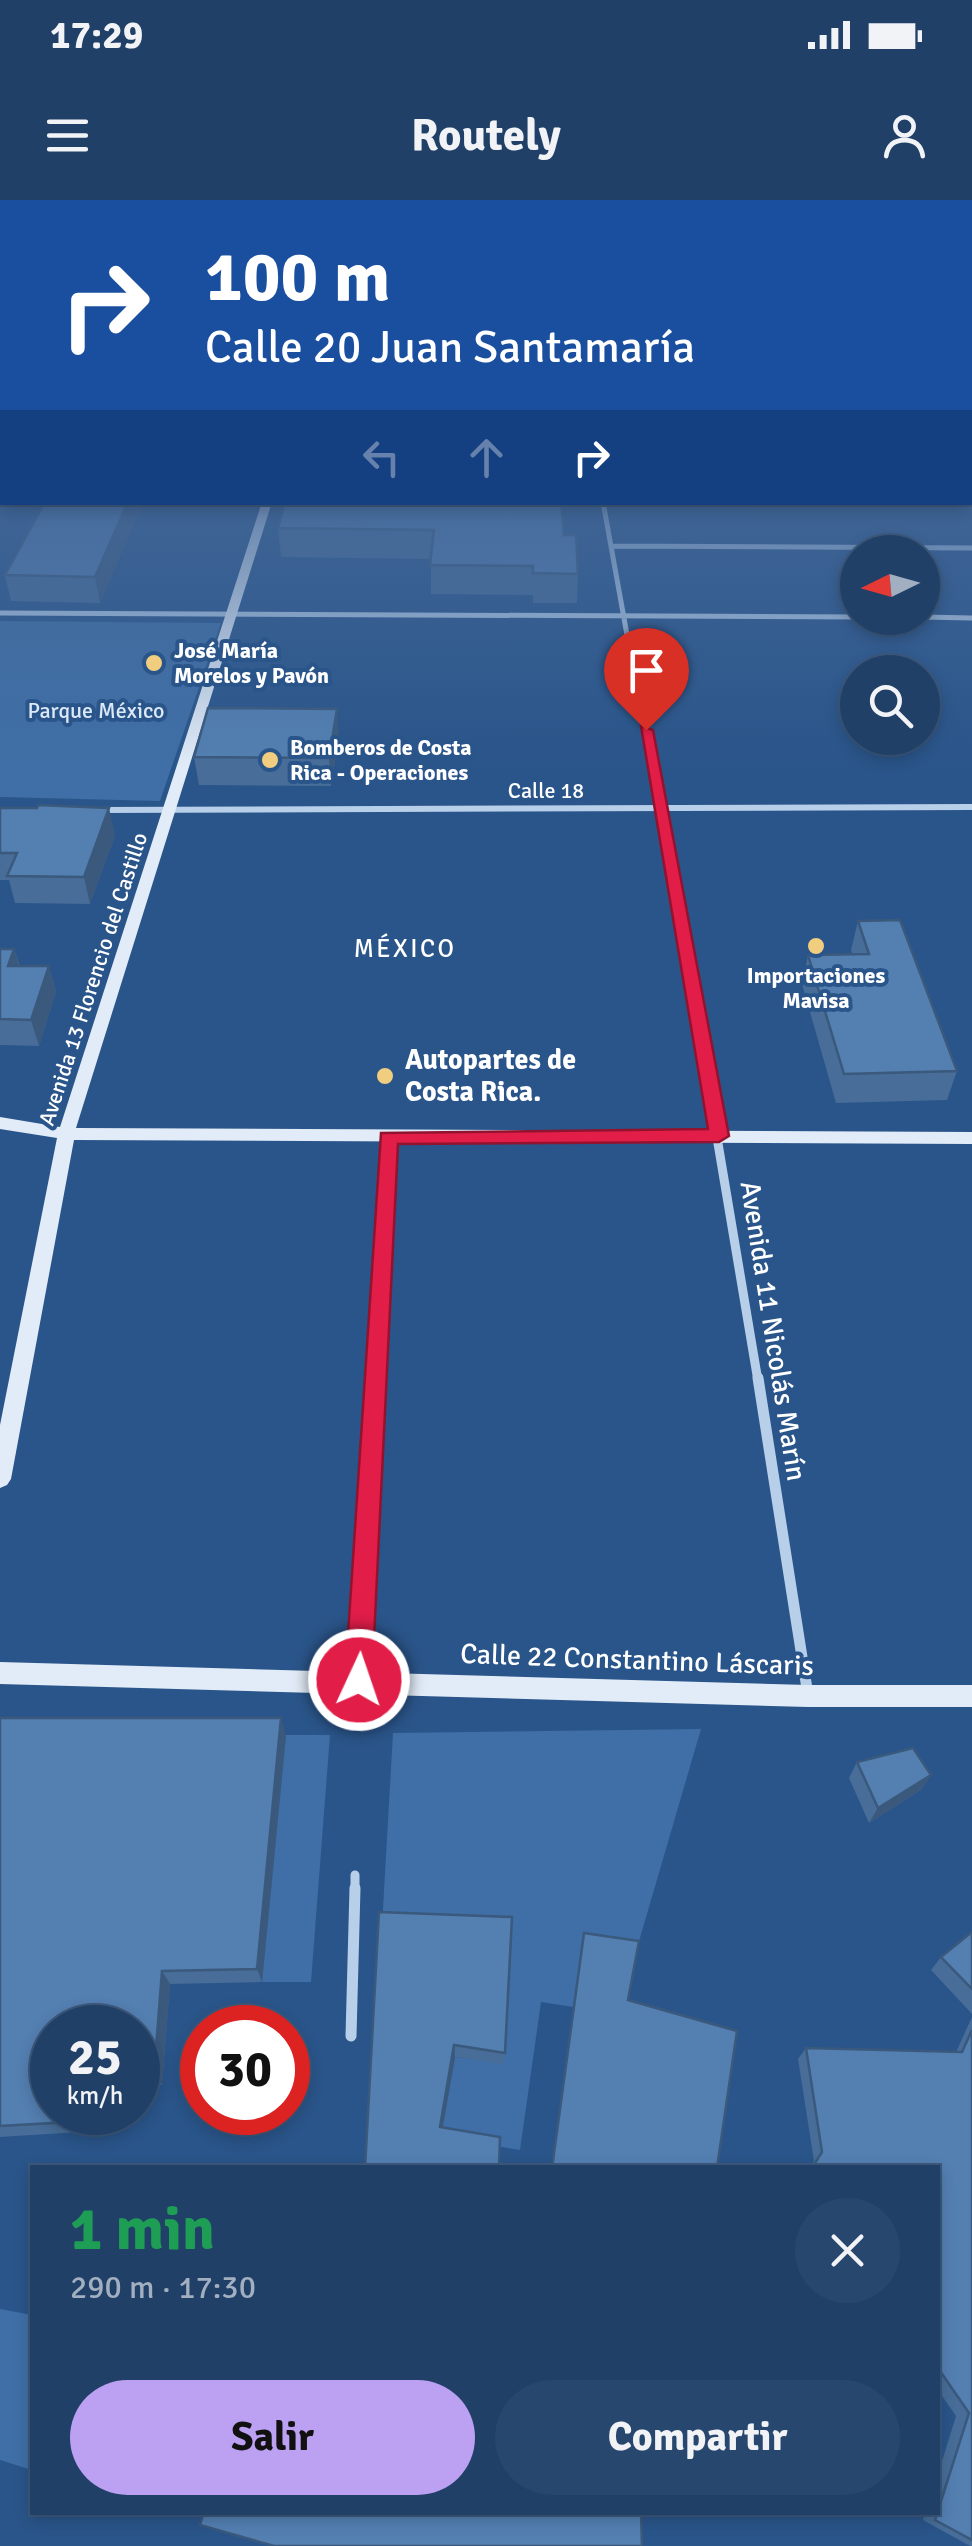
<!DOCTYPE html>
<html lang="es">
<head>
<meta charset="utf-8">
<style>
  :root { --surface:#204068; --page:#28476e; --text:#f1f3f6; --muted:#a2afc0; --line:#3d597c; --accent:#bca0f2 }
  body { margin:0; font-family:Signika,sans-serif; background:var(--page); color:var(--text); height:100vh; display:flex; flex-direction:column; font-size:38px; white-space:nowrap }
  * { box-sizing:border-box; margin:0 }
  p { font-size:32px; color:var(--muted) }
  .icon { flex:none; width:55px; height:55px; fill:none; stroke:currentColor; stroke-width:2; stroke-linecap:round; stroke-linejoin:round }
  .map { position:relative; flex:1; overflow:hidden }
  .drawer { position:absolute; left:30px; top:1965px; width:910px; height:350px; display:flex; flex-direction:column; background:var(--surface); border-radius:0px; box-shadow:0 5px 15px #0003,0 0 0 2px var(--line) }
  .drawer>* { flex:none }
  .guide { position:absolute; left:0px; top:0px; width:972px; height:305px; box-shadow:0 5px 15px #0003,0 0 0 2px var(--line); background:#1a4fa0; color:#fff; overflow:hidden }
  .needle { width:65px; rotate:265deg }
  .tools { position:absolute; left:840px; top:335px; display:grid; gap:20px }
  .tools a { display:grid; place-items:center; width:100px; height:100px; border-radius:50%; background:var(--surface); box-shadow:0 5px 15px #0003,0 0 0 2px var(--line); font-size:50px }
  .speed { position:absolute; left:30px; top:1805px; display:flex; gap:20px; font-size:50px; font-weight:700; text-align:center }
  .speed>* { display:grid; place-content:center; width:130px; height:130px; border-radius:50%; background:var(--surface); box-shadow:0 5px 15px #0003,0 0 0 2px var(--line); line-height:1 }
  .speed small { font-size:25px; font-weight:400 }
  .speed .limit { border:15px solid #d22; background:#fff; color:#111 }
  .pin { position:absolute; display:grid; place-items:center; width:85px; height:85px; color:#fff; margin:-102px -42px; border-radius:50% 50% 50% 0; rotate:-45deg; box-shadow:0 0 10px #0007 }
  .pin .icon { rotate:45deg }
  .me { position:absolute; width:110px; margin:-55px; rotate:3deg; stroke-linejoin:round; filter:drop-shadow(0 0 8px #0008) }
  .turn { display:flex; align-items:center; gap:35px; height:210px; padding:0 40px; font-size:45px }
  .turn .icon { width:130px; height:130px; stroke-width:2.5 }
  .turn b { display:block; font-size:70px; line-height:85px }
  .lanes { display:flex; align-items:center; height:95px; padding:0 40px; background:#0003; justify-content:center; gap:50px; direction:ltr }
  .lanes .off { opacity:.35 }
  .round { display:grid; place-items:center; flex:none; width:105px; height:105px; border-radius:52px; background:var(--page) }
  .headline { display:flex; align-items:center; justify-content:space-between; height:170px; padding:0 40px }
  h1 { font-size:60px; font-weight:700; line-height:75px; color:#1e9e55 }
  .primary-button { display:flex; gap:20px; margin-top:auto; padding:20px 40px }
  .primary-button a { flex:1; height:115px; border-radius:60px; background:var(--accent); color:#111; font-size:40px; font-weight:700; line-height:115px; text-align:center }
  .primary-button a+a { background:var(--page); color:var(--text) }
  .status { display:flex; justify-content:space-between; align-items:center; height:70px; padding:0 50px; background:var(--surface); direction:ltr }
  .status svg { height:28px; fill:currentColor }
  header { display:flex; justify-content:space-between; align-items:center; height:130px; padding:0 40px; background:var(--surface); font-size:45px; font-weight:700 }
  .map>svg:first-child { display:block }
  .green { fill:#3f6fa6 }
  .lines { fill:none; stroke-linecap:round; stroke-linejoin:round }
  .lane-far1 { stroke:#b8cfe9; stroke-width:9 }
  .lane { stroke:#b8cfe9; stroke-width:11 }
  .street-far3 { stroke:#b8cfe9; stroke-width:5 }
  .street-far2 { stroke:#b8cfe9; stroke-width:6 }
  .street-far1 { stroke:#b8cfe9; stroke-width:9 }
  .street { stroke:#b8cfe9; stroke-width:11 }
  .secondary { fill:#e2ecf8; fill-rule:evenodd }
  .wall { fill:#476d98 }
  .shaded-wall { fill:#3a597c }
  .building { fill:#537fb1; stroke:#3a597c; stroke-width:2.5 }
  .route { fill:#e11d48; stroke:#92132f; stroke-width:2.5 }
  .poi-dot { fill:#f0cd7f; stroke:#2a558a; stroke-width:4 }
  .labels { text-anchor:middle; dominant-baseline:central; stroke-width:8; stroke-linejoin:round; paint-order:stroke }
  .far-poi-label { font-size:22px; font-weight:bold; fill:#fff; stroke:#2a558a; text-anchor:start }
  .far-park-label { font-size:22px; fill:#dce9f7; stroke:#2a558a }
  .far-street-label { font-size:22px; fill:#fff; stroke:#2a558a }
  .far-neighbourhood-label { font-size:25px; letter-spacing:2.5px; fill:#fff; stroke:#2a558a }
  .poi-label { font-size:28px; font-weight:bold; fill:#fff; stroke:#2a558a; text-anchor:start }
  .street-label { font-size:28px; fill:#fff; stroke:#2a558a }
</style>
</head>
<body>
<div class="status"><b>17:29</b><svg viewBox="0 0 49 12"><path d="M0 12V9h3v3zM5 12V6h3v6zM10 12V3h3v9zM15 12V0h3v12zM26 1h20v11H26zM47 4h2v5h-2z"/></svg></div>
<header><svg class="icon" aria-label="menu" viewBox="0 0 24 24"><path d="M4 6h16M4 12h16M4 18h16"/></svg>Routely<svg class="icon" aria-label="person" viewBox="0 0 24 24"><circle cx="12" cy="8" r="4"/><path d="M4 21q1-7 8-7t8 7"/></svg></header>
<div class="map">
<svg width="972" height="2346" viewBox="0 0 972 2346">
  <rect width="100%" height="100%" fill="#2a558a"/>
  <path class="green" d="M0,421l221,2 -61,178 -160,-4z
    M701,1529l-66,226 -62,52 -32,-5 -21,148 -79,-13 14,-80 49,6 -122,-137 11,-193z
    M286,1535h44l-19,247h-49z
    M0,2109l32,6v155l-32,-10z"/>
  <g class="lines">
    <path class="lane-far1" d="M355,1690v-15"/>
    <path class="lane" d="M351,1836l4,-148"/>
    <path class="street-far3" d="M0,251l2,-4
      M603,302l32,177
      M613,346l359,2
      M0,413l858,4
      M922,417l50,1"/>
    <path class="street-far2" d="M635,476l56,309
      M98,610l874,-3"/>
    <path class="street-far1" d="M691,783l67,398
      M375,1181l13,-244"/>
    <path class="street" d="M758,1178l50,317
      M359,1481l16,-303"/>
    <path class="secondary" d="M262,302h10l-196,626 896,4v12l-898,-4 -63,339 -4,6 -7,3v-63l57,-287 -57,-9v-12l60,10z
      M0,1462l808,23h164v22h-164l-808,-23z"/>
  </g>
  <path class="wall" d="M45,302h96l1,3 -42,98 -89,-2 -6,-26z
    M285,302l279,33 14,39 -1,29h-44v-8l-102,-1v-35l-150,-2 -3,-29z
    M339,536l-8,50 -132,-1 -5,-28z
    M0,608l115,27 -25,69 -75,-1 -6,-23h-9z
    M858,721l99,150 -10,29 -111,3 -34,-119 6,-29 44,-1 -1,-4z
    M0,749h14l6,17h29l7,26 -17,54 -39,-1z
    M0,1518l286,17 -24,247 -92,2 -8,101h-24v-57h-86l31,84 -3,20 -80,5z
    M857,1562l74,13 -10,15 -52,33 -20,-45z
    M512,1717l-8,147 -49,-7 -12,71 -78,40z
    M972,1732v82l-41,-44 10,-13z
    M972,1817v529h-2l-47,-26 2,-8h13v-38l18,-58 -18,-26v-222h-129l5,-7 -16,-102 8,-11 150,4z"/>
  <path class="shaded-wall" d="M128,302h13l1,3 -42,98 -5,-26z
    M337,509l2,27 -8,50 -2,-28z
    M109,608l6,27 -25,69 -6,-27z
    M14,749l8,26 -14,-9z
    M49,766l7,26 -17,54 -8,-26z
    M281,1518l5,17 -24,247 -5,-13z
    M931,1575l-10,15 -52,33 9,-15z
    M162,1771l8,13 -8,101 -8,-11z
    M454,1845l1,12 -14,80 -1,-10z
    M71,1912h12l-3,20 -10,-10z"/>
  <path class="building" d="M45,302h83l-33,75 -90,-2z
    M285,302h276l3,33h12l2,39 -45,-1v-7l-103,-1 4,-35 -156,-2z
    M208,508l129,1 -8,49 -135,-1z
    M38,605l71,3 -25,69 -77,-1 10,-23h-17v-45h37z
    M900,720l57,151 -113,3 -36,-119 61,-1 -11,-33z
    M0,749h14l-6,17h41l-18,54 -31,-1z
    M0,1518h281l-24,251 -95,2 -8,103h-16v-46h-86v84h19l-1,10 -70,4z
    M913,1548l18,27 -53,33 -21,-46z
    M379,1712l133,5 -7,136 -51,-8 -14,82 60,10 -1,31h-134z
    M972,1732v57l-31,-32z
    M584,1733l55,8 -11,59 109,31 -20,137h-165z
    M972,1830v510l-37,-20 34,-107 -31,-45v-200h-126l10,-16 -16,-104 156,4z
    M204,2312h437l1,34h-368l-74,-21z"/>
  <linearGradient id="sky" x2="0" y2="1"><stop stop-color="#172f4c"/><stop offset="0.42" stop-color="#446898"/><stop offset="1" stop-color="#446898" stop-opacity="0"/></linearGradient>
  <rect width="972" height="568" fill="url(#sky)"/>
  <path class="route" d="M641,526l12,4 76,406 -10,6 -321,2 -26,536 -4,9 -9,4 -10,-4 -4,-9 36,-547 327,-4z"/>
  <g class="poi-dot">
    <circle cx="154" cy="463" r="10"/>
    <circle cx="270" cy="560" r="10"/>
    <circle cx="816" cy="746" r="10"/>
    <circle cx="385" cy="876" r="10"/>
  </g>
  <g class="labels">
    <g class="far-poi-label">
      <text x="174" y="450">José María<tspan x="174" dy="25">Morelos y Pavón</tspan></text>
      <text x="290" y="547">Bomberos de Costa<tspan x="290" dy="25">Rica - Operaciones</tspan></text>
      <text x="816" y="775" text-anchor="middle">Importaciones<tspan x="816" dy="25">Mavisa</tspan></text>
    </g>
    <g class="far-park-label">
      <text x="96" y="510">Parque México</text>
    </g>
    <g class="far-street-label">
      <text x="546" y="590">Calle 18</text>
      <text transform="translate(93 779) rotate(-72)">Avenida 13 Florencio del Castillo</text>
    </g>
    <g class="far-neighbourhood-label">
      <text x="405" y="748">MÉXICO</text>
    </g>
    <g class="poi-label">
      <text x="405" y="860">Autopartes de<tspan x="405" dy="32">Costa Rica.</tspan></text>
    </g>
    <g class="street-label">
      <text transform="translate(773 1131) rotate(81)">Avenida 11 Nicolás Marín</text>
      <text transform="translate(637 1460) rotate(2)">Calle 22 Constantino Láscaris</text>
    </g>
  </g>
</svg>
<div class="tools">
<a><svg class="needle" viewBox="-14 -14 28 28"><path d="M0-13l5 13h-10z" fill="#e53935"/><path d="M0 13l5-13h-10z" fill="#a2afc0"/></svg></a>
<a><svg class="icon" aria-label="search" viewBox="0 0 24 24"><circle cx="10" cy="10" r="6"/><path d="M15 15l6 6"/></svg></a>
</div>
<div class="speed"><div>25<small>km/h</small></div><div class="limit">30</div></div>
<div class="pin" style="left:646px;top:530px;background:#d93025"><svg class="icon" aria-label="arrive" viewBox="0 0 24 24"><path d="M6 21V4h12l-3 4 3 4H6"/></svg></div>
<svg class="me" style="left:359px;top:1480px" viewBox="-20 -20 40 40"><circle r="17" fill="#e11d48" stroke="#fff" stroke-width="3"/><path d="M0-11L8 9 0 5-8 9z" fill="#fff"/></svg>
<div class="guide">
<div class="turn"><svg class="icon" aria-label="right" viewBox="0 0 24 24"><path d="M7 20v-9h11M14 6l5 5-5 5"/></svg><div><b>100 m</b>Calle 20 Juan Santamaría</div></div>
<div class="lanes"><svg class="icon off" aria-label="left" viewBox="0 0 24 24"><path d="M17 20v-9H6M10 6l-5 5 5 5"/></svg><svg class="icon off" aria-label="ahead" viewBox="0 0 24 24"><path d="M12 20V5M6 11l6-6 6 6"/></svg><svg class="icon" aria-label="right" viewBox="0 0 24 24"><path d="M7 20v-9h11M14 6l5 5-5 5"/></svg></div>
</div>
<section class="drawer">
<div class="headline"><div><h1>1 min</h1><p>290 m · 17:30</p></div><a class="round"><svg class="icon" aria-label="close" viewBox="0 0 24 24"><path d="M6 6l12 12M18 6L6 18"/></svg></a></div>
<div class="primary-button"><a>Salir</a><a>Compartir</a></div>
</section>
</div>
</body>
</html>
